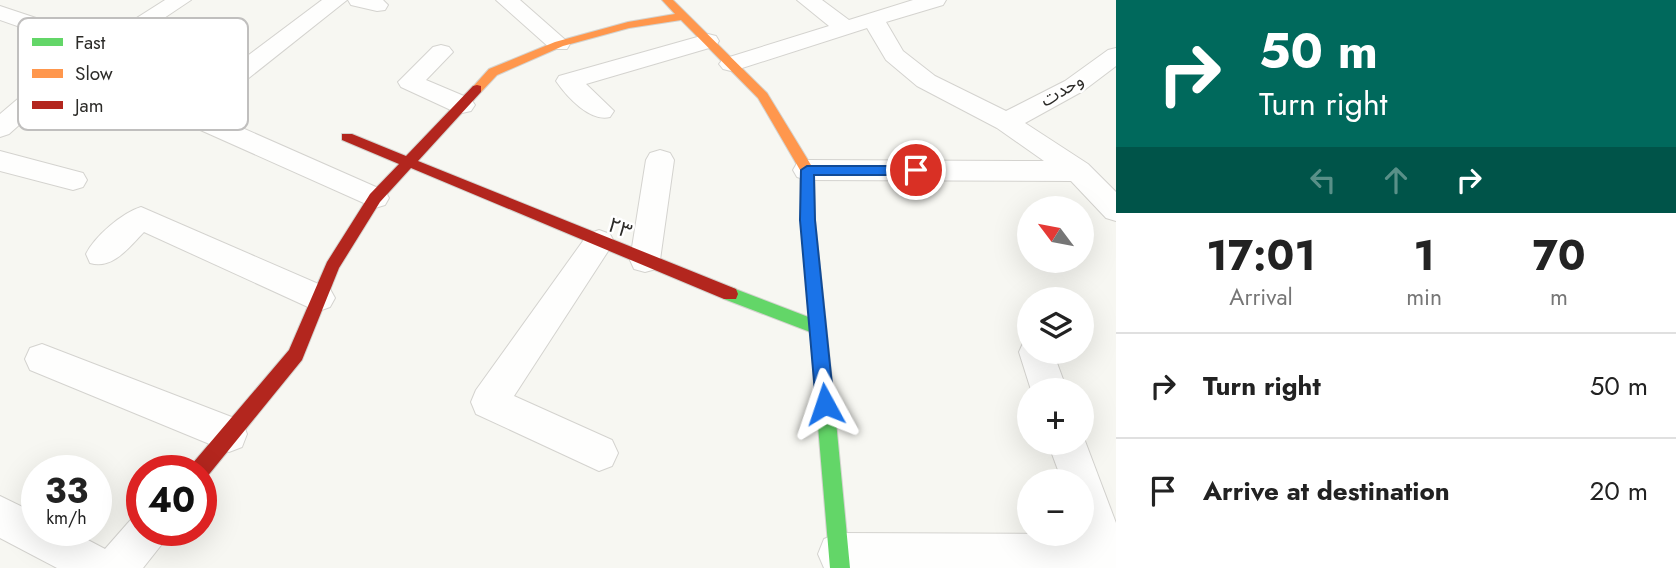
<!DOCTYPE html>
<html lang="en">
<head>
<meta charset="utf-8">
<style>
  :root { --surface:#fff; --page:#f6f6f6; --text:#222; --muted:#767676; --line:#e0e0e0 }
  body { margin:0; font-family:Jost,"Noto Sans Arabic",sans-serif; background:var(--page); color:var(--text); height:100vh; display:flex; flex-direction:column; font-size:26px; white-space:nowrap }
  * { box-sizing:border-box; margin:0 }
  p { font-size:23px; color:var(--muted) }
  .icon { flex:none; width:38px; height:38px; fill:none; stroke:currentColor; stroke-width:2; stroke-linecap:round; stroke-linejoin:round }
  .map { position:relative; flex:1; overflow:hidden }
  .side { display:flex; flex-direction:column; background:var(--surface); width:560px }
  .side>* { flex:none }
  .top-card { background:#00695c; color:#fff; overflow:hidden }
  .needle { width:46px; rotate:302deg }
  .fabs { position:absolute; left:1017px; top:196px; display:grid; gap:14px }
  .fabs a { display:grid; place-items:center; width:77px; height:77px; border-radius:50%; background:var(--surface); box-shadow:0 7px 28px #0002; font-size:35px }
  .speed { position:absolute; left:21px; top:455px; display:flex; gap:14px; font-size:35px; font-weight:700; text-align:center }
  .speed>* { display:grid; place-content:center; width:91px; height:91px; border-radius:50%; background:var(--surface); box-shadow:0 7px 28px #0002; line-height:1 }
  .speed small { font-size:18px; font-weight:400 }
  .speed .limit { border:10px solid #d22; background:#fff; color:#111 }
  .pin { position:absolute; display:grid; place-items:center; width:60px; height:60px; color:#fff; margin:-30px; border:4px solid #fff; border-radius:50%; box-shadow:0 2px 7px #0007 }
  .me { position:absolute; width:77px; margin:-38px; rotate:355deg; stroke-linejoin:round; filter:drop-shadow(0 0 5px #0008) }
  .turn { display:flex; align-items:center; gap:24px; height:147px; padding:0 28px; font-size:32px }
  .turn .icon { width:91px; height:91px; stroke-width:2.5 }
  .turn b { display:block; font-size:49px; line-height:60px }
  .lanes { display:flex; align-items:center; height:66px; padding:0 28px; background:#0003; justify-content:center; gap:35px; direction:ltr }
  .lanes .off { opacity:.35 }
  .eta { display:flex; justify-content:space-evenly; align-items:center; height:119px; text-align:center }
  .eta b { font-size:42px; font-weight:700; line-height:49px }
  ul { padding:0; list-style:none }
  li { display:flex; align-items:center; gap:21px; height:105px; padding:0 28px; border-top:2px solid var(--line) }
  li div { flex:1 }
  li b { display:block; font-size:26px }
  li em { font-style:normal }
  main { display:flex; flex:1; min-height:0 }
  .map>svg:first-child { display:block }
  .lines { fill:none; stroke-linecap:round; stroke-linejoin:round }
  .street-casing { stroke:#d4d3cf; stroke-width:2 }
  .fast-casing { stroke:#d4d3cf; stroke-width:2 }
  .slow-casing { stroke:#d4d3cf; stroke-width:2 }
  .jam-casing { stroke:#d4d3cf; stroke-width:2 }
  .street { fill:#fefefd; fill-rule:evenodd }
  .fast { fill:#63d668; fill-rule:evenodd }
  .slow { fill:#ff974d; fill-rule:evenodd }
  .jam { fill:#b3261e; fill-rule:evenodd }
  .route { fill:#1a73e8; stroke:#114b97; stroke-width:2 }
  .labels { text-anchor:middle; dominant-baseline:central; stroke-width:5; stroke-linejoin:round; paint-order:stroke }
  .far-street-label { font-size:18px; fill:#2c2b28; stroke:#fff }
  .street-label { font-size:21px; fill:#2c2b28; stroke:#fff }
  .key { fill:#fff; stroke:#c0bfbe; stroke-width:2 }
  .key-label { font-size:19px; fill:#2c2b28 }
</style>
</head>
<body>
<main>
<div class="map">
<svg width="1116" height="568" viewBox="0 0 1116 568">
  <rect width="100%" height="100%" fill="#f7f7f2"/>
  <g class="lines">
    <defs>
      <path id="street" d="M165,0h26l-127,85 -55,49 -9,3v-23l46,-39 40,-25 -86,-30v-14l102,34z
        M322,0h25l-141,112 179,79 4,7 -4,7 -10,3 -197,-88 -4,-6 4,-6z
        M348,0h35l5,5 -3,5 -8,1 -26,-6z
        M496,0h24l50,44 -3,5h-16z
        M797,0h25l27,20 64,-20h33l-3,5 -57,17 17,29 32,25 71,35 59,-30 43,-31 8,-2v18l-33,25 -58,32 63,41 28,28v29l-10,-3 -35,-37 -264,-1 -10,-3 -4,-7 4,-7 10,-3 237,1 -47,-33 -80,-42 -31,-26 -19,-32 -128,41 -8,2 -8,-2 -4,-5 4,-5 106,-33z
        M708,34l8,2 3,5 -3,5 -130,38 28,27 -4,6c-20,5 -43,-20 -54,-36l3,-5z
        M441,45l8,2 4,5 -27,28 45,19 4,6 -4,6 -9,2 -9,-2 -52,-24 -3,-5 35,-35z
        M660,150l10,3 4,7 -14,100 -4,9 -11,3 -11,-3 -4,-9 16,-100 4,-7z
        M0,151l83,22 4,7 -4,7 -10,3 -73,-19z
        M141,207l189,82 5,9 -5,9 -11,4 -11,-4 -164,-75c-15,15 -31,38 -54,31l-4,-9c9,-18 36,-41 55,-47z
        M599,230l11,4 4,8 -100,154 98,44 6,13 -6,13 -13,5 -123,-57 -5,-12 5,-12 112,-156z
        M1029,340v12h24l14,38h-36l-12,-38 5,-11z
        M42,344l200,77 5,13 -5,13 -13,5 -199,-82 -5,-11 5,-11z
        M1082,433l34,90v45h-292l-6,-14 6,-15 15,-6 243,1v-53h-20l-14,-38h34z
        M0,496l37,18v16h32l36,19 29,-33 8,-4v18h26l-6,14 -19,24h-86l-57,-30z"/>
      <path id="fast" d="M730,287l94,36 2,5 -2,5 -6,2 -94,-36 -2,-5 2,-5z
        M824,382l6,2 3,6 17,178h-20l-15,-178 3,-6z"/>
      <path id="slow" d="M662,0h11l94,93 47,77 1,50 18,170 -3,6 -6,2 -6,-2 -3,-6 -14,-170 -1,-50 -42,-72 -77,-78 -52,8 -66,18 -66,29 -16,17h-8l-2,-3 18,-20 66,-27 73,-20 47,-8z"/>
      <path id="jam" d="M477,85l4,1v6l-63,69 318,128 2,5 -2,5h-12l-313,-131 -31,34 -41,66 -37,92 -96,118 -5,2v-9h-11l2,-7 97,-114 38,-88 43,-68 29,-30 -57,-24v-6h10l54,22 67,-70z"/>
    </defs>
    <use href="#street" class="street-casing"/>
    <use href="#fast" class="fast-casing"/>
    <use href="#slow" class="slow-casing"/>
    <use href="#jam" class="jam-casing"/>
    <use href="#street" class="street"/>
    <use href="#fast" class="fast"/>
    <use href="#slow" class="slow"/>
    <use href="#jam" class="jam"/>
  </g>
  <path class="route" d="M807,166h109l7,4 -7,5h-102l1,45 19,184 -3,6 -6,2 -7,-2 -2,-6 -16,-184 1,-50z"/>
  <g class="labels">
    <g class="far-street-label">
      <text transform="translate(1062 90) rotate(-31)">وحدت</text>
    </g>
    <g class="street-label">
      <text transform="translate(620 228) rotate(22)">۲۳</text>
    </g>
  </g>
  <rect x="18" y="18" width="230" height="112" rx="10" class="key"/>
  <rect x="32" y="38" width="31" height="8" fill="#63d668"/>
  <rect x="32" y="69" width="31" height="9" fill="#ff974d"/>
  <rect x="32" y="101" width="31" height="8" fill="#b3261e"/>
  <g class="key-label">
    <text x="75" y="49">Fast</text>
    <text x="75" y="80">Slow</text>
    <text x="75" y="112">Jam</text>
  </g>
</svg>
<div class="fabs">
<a><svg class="needle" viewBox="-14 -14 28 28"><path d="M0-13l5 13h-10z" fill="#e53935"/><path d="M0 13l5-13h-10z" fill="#767676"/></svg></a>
<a><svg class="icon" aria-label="layers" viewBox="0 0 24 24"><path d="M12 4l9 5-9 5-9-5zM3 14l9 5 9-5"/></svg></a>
<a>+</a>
<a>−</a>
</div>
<div class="speed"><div>33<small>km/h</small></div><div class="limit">40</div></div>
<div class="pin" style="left:916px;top:170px;background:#d93025"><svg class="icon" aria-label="arrive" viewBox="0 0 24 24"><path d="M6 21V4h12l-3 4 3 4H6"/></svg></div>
<svg class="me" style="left:825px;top:404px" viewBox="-20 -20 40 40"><path d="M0-17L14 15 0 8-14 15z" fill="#1a73e8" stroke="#fff" stroke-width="4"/></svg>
</div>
<section class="side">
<div class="top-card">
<div class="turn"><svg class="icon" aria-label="right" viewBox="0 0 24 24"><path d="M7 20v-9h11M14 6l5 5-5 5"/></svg><div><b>50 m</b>Turn right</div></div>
<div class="lanes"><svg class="icon off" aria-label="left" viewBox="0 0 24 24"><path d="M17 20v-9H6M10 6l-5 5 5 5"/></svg><svg class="icon off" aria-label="ahead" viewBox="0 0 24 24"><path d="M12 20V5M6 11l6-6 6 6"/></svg><svg class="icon" aria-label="right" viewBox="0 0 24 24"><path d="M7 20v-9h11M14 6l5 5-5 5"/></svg></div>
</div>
<div class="eta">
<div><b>17:01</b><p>Arrival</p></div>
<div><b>1</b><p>min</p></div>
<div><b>70</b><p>m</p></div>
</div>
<ul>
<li><svg class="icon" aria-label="right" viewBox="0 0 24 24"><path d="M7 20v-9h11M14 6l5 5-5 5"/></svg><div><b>Turn right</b></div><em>50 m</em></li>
<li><svg class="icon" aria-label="arrive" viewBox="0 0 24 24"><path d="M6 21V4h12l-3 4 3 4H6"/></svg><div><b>Arrive at destination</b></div><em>20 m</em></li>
</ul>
</section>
</main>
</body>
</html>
